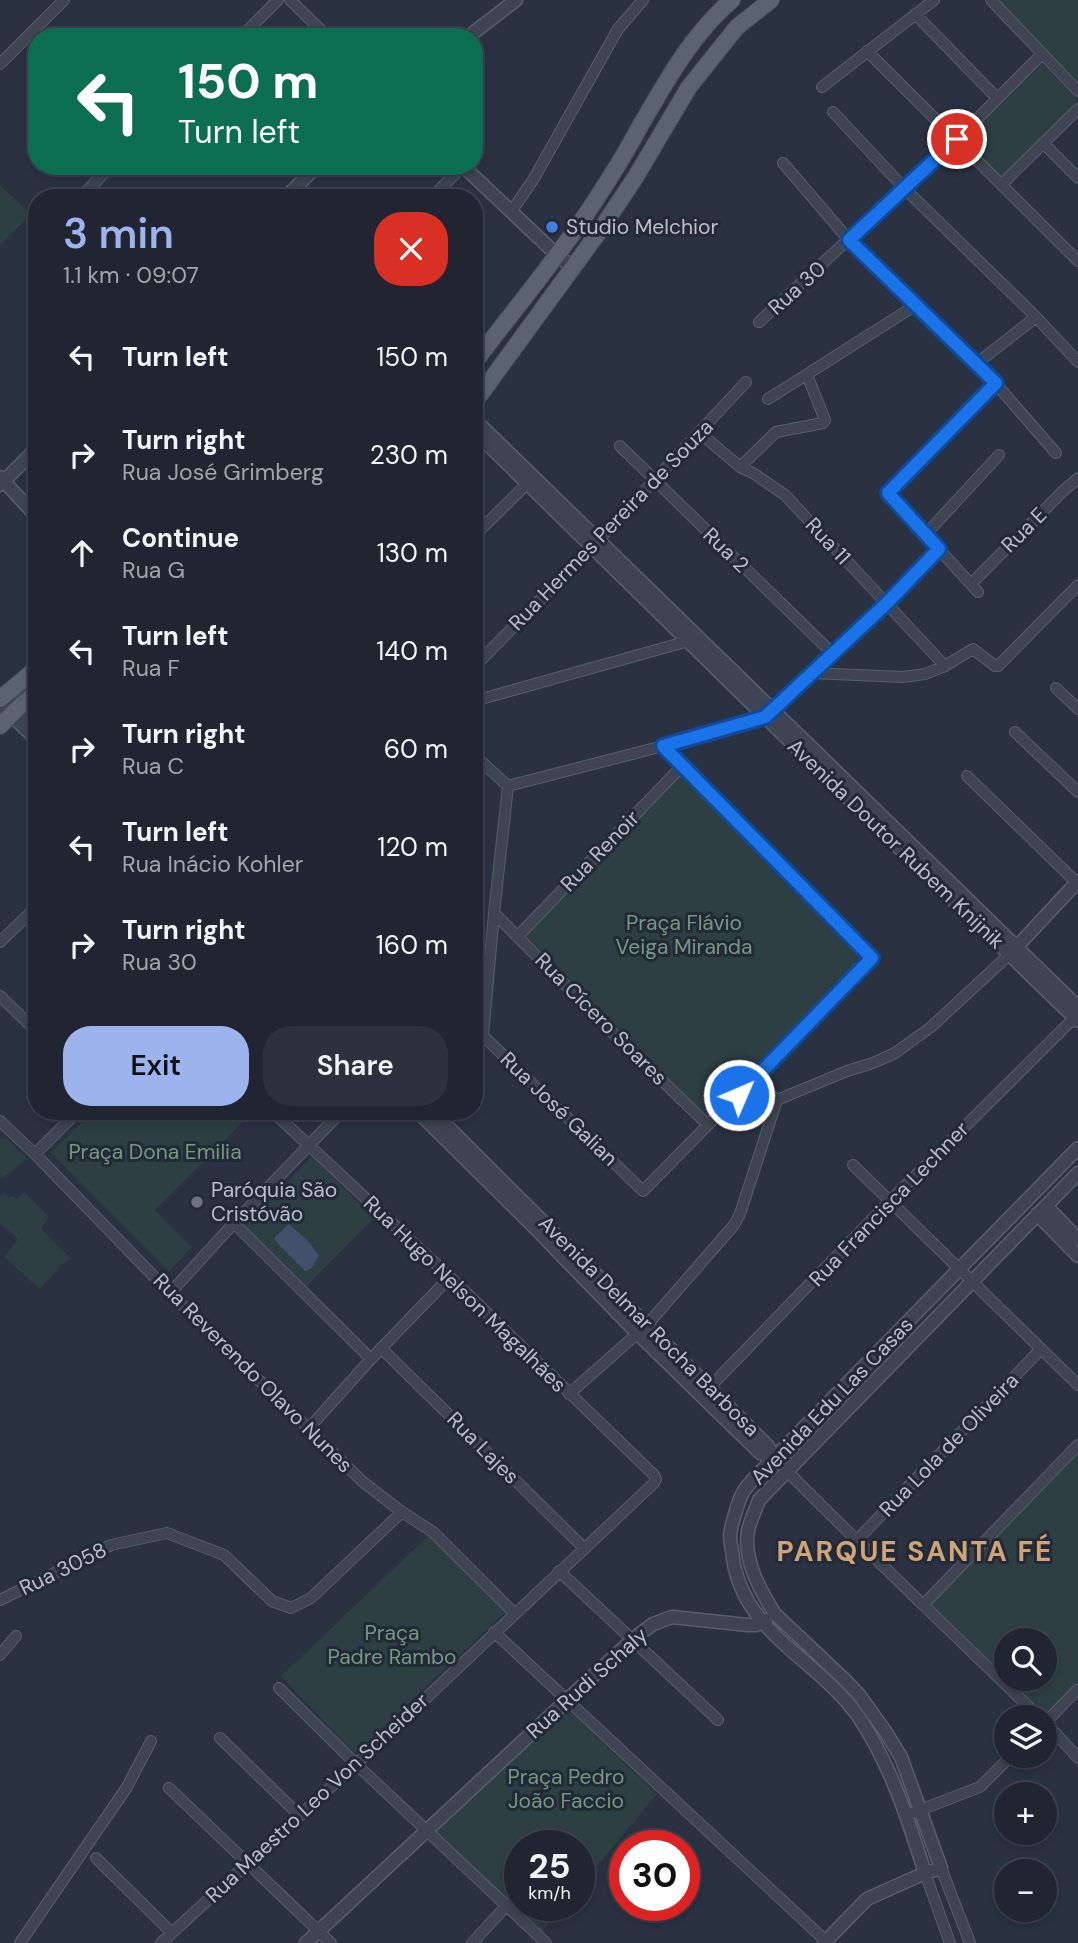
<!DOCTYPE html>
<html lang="en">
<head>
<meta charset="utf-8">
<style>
  :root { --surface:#202531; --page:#2d313d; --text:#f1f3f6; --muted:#a2a5ab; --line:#3d424d; --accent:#9db3ee }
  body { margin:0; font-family:"DM Sans",sans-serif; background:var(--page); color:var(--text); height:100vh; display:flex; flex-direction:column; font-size:26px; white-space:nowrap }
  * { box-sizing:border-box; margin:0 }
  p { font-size:23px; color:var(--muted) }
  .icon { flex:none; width:38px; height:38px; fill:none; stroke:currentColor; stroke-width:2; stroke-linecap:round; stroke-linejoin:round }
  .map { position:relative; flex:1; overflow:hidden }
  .side { position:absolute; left:28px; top:189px; width:455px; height:931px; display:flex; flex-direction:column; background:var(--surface); border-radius:28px; box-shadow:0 4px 10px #0003,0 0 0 2px var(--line) }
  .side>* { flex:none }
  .guide { position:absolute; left:28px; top:28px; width:455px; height:147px; border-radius:28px; box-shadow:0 4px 10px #0003,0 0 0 2px var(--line); background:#0b6e4f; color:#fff; overflow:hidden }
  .fabs { position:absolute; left:994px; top:1628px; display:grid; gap:14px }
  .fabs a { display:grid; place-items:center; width:63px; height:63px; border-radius:50%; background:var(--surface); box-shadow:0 4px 10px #0003,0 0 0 2px var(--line); font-size:35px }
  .speed { position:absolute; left:504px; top:1830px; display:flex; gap:14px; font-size:35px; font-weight:700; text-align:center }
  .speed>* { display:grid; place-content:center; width:91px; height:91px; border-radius:50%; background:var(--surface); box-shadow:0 4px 10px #0003,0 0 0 2px var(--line); line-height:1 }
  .speed small { font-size:18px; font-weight:400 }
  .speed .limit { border:10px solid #d22; background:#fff; color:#111 }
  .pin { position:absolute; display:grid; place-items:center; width:60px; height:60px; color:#fff; margin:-30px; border:4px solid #fff; border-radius:50%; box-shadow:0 2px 7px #0007 }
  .me { position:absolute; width:77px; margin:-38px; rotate:45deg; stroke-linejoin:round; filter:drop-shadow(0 0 5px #0008) }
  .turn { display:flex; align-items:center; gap:24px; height:147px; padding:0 35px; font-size:32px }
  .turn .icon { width:91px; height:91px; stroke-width:2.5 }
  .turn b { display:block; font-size:49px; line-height:60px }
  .round { display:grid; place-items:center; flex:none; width:74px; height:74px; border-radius:28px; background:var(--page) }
  .overview { display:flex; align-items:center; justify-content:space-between; height:119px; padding:0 35px }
  h1 { font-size:42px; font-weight:600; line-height:52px; color:var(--accent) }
  .action { display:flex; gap:14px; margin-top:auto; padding:14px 35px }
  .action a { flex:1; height:80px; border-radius:28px; background:var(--accent); color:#111; font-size:28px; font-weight:600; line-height:80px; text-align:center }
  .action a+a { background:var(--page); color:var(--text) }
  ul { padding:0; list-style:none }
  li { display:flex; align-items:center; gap:21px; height:98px; padding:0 35px }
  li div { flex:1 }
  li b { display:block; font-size:26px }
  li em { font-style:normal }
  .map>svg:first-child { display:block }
  .green { fill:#2d3f43 }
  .water { fill:#444f6a }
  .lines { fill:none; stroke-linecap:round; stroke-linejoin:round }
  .minor-casing { stroke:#595f6b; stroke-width:12 }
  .tertiary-casing { stroke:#595f6b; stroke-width:15 }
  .primary-casing { stroke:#484d5a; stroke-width:18 }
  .minor { stroke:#3e4451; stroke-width:10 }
  .tertiary { stroke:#3e4451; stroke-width:12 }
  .primary { stroke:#5c6370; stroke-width:16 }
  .route-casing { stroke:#114b97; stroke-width:18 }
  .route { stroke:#1a73e8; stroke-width:12 }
  .shop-dot { fill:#3f7fe0; stroke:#232936; stroke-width:2.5 }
  .worship-dot { fill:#6b7280; stroke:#232936; stroke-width:2.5 }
  .labels { text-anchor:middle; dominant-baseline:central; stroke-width:6; stroke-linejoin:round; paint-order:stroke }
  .poi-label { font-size:21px; fill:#bbbfcb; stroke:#232936; text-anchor:start }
  .street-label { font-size:21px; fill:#bbbfcb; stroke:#232936 }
  .park-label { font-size:21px; fill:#759981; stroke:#232936 }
  .district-label { font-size:28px; font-weight:bold; letter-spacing:2px; fill:#cca475; stroke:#232936 }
</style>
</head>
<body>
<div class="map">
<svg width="1078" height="1943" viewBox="0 0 1078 1943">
  <rect width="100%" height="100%" fill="#2a3141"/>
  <path class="green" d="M998,0h80v81z
    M1040,62l38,38v5l-74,74 -40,-40z
    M0,185l31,29 -31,32z
    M683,773l181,185 -155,160 -184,-183z
    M93,1111h161l-99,99 37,37 -23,24 -118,-118z
    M6,1138l21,21 -22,17 -5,1v-37z
    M312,1157l62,61 -67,68 -62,-60z
    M24,1192l25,25 -8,12 31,30 -11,6 -21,24 -36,-32 14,-18 -18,-16v-28l5,-2 4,5 4,-2 4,3z
    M1078,1452v229l-33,34 -38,-37h38v-38h-39v38l-76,-74z
    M429,1535l75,78 -149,141 -74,-78z
    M567,1709l90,85 -78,94v-42h-59v60h44l-23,27 -107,-102z"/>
  <path class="water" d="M289,1224l20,18 10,14c-4,6 -6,13 -14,15l-27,-27 -4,-6z"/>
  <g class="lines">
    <defs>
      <path id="minor" d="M290,0l38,37
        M991,0l87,91
        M915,14l82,84
        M241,37l37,-37
        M867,51l211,210
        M0,64l64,-64
        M822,87l112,-87
        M833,112l71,76 132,129 42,45
        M1043,143l35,35
        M783,163l66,77 147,144 60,69
        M1002,184l76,-75
        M80,198l31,-32
        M431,198l32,-32
        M511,212l22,-32 85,-151 25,-29
        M759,322l198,-183 85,-85
        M976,364l60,-47
        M768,399l148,-94
        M699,432l41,35 13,6 32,22 160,171
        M620,446l212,207
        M740,467l36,-35 47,-9 2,-3 -18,-45
        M926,534l73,-79
        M474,536l57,-56
        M972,583l90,-91 16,-14
        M978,592l-90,-99 108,-109
        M474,667l118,-120 154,-165
        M811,673l75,-69 53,-55
        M1056,688l22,21
        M474,701l218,-61
        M1015,732l63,60
        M474,755l34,31
        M967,776l109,106
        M508,786l155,-40 102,-29 46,-44 92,4 22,-3 18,-7 30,-18 22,17h3l80,-81
        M494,913l124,125 90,87
        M518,936l164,-170
        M0,942l37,-36
        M0,996l37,36
        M474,1027l169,164 229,-233 -209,-212
        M483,1036l11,-123 14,-127
        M754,1080l23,20
        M777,1100l70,-29 26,-8 22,-10 36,-26 79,-73
        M0,1121l35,33 135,139 193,189 39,30 31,20 81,81
        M35,1154l43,-43
        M853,1165l225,220
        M234,1223l137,136
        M170,1293l64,-70 108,-112
        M381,1348l203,200
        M705,1392l185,-191 188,-187
        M569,1394l78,-69 87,-100 6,-11 37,-114
        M309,1428l62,-69 79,-82
        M787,1471c82,83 168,164 252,246
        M856,1541l185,-192
        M559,1571l159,149
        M0,1600l111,-55 56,-12 57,22 48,46 19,7 20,-10 91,-86
        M924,1604l154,-159
        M494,1632l334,311
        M0,1655l16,-19
        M279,1688l77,76 190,179
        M1045,1722l33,36
        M1045,1723l33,-34
        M220,1738l79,77
        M169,1788l162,155
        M907,1815l73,-28 32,-32
        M96,1858l76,75
        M941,1868l29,75
        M925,1873l25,70
        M20,1943l107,-156 24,-46
        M161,1943l195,-179 298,-281 2,-4 -2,-4 -204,-198 -178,-166
        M472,1943l35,-38"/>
      <path id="tertiary" d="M468,37l48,-37
        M463,166l94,89 16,13
        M285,198l32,-32
        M474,419l604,588
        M474,431l384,377 220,213
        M0,477l37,40
        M0,485l37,-37
        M13,703l24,23
        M0,704l37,36
        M1012,952l66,-71
        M417,1111l117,116 104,107 122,119 14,5
        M432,1111l335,334 12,18
        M1046,1206l32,33
        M1037,1214l41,42
        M925,1873c-17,-54 -35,-110 -67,-157 -43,-60 -118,-83 -126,-165 -1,-5 -2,-11 -2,-16 1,-9 8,-33 12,-41 6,-12 23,-26 32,-36l304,-310
        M306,1943l261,-243 66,-61 20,-15 19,-7 76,8h8l10,-5
        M824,1943l43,-44 58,-26 16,-5 -40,-111 -16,-26 -25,-35 -15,-16 -70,-66c-15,-24 -32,-54 -27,-83 2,-10 8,-22 11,-31l319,-327"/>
      <path id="primary" d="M474,363c38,-51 80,-100 115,-153 18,-27 35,-54 50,-82 27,-46 52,-93 93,-128
        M474,403l127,-174 34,-51 54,-91 48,-60 34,-27
        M0,699l37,-31
        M0,726l18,-18 19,-16"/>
    </defs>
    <use href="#minor" class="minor-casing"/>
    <use href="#tertiary" class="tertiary-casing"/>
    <use href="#primary" class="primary-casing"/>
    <use href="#minor" class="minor"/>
    <use href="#tertiary" class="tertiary"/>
    <use href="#primary" class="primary"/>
  </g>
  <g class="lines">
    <defs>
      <path id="route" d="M739,1095l133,-137 -209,-212 102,-29 121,-113 53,-55 -51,-56 108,-110 -147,-143 108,-101"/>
    </defs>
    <use href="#route" class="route-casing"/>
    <use href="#route" class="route"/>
  </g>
  <circle class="shop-dot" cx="552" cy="227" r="7"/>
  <circle class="worship-dot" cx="197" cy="1202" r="7"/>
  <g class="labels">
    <g class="poi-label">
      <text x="566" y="227">Studio Melchior</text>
      <text x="211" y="1190">Paróquia São<tspan x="211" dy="24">Cristóvão</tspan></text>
    </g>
    <g class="street-label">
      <text transform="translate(797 288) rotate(-42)">Rua 30</text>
      <text transform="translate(611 525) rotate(-46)">Rua Hermes Pereira de Souza</text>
      <text transform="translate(1024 530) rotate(-45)">Rua E</text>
      <text transform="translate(828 541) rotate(47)">Rua 11</text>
      <text transform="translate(726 550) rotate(44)">Rua 2</text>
      <text transform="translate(896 844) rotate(44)">Avenida Doutor Rubem Knijnik</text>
      <text transform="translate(600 851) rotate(-46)">Rua Renoir</text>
      <text transform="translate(601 1019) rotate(45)">Rua Cícero Soares</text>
      <text transform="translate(559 1109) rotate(44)">Rua José Galian</text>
      <text transform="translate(889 1204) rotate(-46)">Rua Francisca Lechner</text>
      <text transform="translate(465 1294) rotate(44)">Rua Hugo Nelson Magalhães</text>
      <text transform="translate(649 1326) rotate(45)">Avenida Delmar Rocha Barbosa</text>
      <text transform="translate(253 1373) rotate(45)">Rua Reverendo Olavo Nunes</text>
      <text transform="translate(832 1401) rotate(-46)">Avenida Edu Las Casas</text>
      <text transform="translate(949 1445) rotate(-46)">Rua Lola de Oliveira</text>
      <text transform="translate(483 1448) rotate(45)">Rua Lajes</text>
      <text transform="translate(63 1569) rotate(-26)">Rua 3058</text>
      <text transform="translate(587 1683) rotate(-42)">Rua Rudi Schaly</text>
      <text transform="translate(317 1798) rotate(-43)">Rua Maestro Leo Von Scheider</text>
    </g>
    <g class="park-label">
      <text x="684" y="923">Praça Flávio<tspan x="684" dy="24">Veiga Miranda</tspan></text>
      <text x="155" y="1152">Praça Dona Emilia</text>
      <text x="392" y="1633">Praça<tspan x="392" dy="24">Padre Rambo</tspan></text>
      <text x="566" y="1777">Praça Pedro<tspan x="566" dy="24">João Faccio</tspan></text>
    </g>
    <g class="district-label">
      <text x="915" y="1551">PARQUE SANTA FÉ</text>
    </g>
  </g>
</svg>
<div class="fabs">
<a><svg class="icon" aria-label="search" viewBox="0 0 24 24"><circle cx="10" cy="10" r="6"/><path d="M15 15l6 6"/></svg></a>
<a><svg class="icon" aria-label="layers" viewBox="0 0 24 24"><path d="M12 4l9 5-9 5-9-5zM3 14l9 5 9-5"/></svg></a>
<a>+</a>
<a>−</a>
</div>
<div class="speed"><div>25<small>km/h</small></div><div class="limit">30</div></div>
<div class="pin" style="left:957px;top:139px;background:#d93025"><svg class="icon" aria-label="arrive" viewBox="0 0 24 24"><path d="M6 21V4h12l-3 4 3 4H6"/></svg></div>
<svg class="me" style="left:739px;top:1095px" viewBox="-20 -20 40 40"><circle r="17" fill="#1a73e8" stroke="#fff" stroke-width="3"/><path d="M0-11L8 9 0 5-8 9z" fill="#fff"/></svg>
<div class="guide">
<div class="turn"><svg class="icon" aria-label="left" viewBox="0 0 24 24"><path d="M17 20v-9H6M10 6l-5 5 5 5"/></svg><div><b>150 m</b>Turn left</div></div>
</div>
<section class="side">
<div class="overview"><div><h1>3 min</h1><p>1.1 km · 09:07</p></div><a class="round" style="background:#d93025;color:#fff"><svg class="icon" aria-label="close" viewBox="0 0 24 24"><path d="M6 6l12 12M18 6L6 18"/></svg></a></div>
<ul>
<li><svg class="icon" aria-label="left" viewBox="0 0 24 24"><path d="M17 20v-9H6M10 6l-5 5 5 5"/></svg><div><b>Turn left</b></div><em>150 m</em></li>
<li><svg class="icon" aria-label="right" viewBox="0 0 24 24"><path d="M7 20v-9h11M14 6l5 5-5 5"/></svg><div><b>Turn right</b><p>Rua José Grimberg</p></div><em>230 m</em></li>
<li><svg class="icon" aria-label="ahead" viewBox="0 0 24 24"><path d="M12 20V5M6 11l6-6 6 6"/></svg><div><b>Continue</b><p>Rua G</p></div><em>130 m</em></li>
<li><svg class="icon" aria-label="left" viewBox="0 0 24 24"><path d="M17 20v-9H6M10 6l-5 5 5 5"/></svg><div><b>Turn left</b><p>Rua F</p></div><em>140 m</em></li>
<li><svg class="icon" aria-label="right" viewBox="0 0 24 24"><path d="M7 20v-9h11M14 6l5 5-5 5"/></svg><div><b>Turn right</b><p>Rua C</p></div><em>60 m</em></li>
<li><svg class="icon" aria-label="left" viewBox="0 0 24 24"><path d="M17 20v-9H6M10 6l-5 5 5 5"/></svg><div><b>Turn left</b><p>Rua Inácio Kohler</p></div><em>120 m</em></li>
<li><svg class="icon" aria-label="right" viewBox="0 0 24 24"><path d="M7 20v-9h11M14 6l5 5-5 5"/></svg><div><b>Turn right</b><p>Rua 30</p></div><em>160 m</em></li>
</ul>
<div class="action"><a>Exit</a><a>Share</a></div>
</section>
</div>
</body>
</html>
